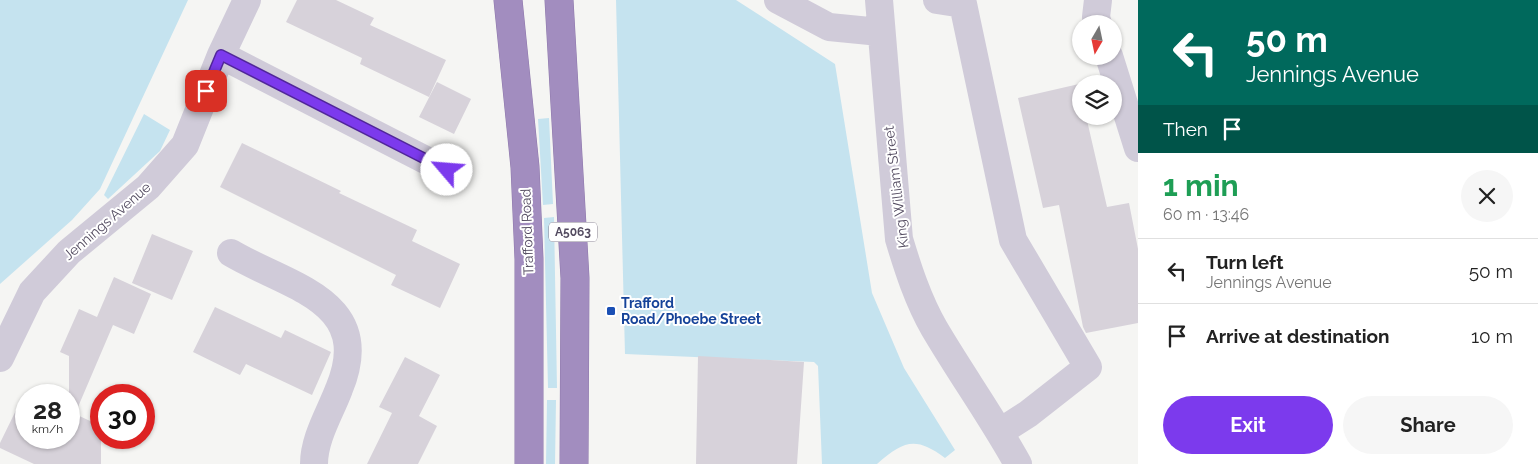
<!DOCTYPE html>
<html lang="en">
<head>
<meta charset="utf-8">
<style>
  :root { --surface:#fff; --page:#f6f6f6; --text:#222; --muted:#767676; --line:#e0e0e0; --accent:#7c3aed }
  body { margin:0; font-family:Raleway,sans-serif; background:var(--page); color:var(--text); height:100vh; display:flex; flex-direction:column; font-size:19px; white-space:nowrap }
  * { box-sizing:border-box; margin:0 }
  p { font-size:16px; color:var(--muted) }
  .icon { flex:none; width:28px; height:28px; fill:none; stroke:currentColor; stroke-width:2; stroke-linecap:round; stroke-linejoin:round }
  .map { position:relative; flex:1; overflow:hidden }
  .details { display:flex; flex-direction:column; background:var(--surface); width:400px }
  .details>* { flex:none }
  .banner { background:#00695c; color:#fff; overflow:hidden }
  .needle { width:32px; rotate:189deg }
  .fabs { position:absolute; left:1072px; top:15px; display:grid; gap:10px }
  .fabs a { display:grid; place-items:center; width:50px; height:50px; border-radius:50%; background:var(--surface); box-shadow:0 1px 4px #0004; font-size:25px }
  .speed { position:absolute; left:15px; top:384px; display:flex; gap:10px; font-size:25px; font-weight:700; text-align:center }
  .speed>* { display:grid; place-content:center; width:65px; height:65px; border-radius:50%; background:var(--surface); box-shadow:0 1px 4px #0004; line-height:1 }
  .speed small { font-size:12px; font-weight:400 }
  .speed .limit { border:8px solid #d22; background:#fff; color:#111 }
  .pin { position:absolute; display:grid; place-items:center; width:42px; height:42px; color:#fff; margin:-21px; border-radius:10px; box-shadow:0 2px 8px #0006 }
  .me { position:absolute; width:55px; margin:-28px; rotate:297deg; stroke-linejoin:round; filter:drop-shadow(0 0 4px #0008) }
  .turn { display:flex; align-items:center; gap:18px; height:105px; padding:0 25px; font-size:22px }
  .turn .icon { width:65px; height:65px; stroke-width:2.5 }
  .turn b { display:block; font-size:35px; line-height:42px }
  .then { display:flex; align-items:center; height:48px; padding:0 25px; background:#0003; gap:10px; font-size:19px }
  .round { display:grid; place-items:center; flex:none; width:52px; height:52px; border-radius:26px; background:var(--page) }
  .headline { display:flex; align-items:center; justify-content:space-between; height:85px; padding:0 25px }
  h1 { font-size:30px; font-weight:700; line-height:38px; color:#1e9e55 }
  .cta { display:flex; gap:10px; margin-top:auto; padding:10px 25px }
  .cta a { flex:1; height:58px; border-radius:30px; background:var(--accent); color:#fff; font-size:20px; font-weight:700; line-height:58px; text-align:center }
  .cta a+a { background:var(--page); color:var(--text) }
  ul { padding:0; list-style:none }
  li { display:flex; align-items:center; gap:15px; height:65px; padding:0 25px; border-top:1px solid var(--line) }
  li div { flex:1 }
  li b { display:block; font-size:19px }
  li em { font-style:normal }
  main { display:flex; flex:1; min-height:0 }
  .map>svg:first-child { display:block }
  .green { fill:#c5e3ef }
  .building { fill:#d7d2da }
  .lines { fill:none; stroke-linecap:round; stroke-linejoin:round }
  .highway-casing { stroke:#8e78ab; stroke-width:29 }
  .minor { stroke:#d0cbd9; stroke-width:28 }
  .highway { stroke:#a28dbf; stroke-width:28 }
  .route-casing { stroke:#51269a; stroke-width:12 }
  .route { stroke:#7c3aed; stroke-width:9 }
  .transit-dot { fill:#1a4fb4; stroke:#fff; stroke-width:2 }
  .labels { text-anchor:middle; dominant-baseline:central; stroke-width:4; stroke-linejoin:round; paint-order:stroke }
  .shield { fill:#fff; stroke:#878190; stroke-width:1 }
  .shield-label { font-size:12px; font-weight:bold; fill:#534b60 }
  .street-label { font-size:14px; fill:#534b60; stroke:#fff }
  .transit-label { font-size:14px; font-weight:bold; fill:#164399; stroke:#fff; text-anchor:start }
</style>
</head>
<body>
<main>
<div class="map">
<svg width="1138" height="464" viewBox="0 0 1138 464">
  <rect width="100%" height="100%" fill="#f5f5f3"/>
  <path class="green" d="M0,0h188l-88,189 -28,31 -72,64z
    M616,0h120l99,64 37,229 32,75 51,82 -10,8c-30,-22 -41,-17 -68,6h-55l-4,-98 -4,-4 -189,-8z
    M144,114l26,16 -10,21 -52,48 -4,-4z
    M549,118l4,86 -10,1 -5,-86z
    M554,217l3,171h-9l-4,-170z
    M547,400h9l-1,64h-9z"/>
  <path class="building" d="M297,0h39l38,18 -4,7 76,35 -17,37 -69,-33 2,-6 -76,-36z
    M437,82l34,17 -17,35 -35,-17z
    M1079,84l2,32h5l21,91 22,-4 9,46v74l-52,10 -3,-6 -24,-122 -16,3 -25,-110z
    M242,143l99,48 -2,2 78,37 -5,11 48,23 -20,44 -49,-23 5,-10 -176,-88z
    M152,234l41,17 -21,49 -40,-17z
    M114,277l37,17 -17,40 -21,-9 -38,89 26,12v38h-67l-34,-16v-5l22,-45 4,2v38h43v-82l-9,-4 19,-43 18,8z
    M215,307l66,31 4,-8 46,22 -19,43 -66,-31 -6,11 -47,-23z
    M698,356l106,6 -7,102h-101z
    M405,357l35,18 -21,41 18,10 -19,38h-51l25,-51 -13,-6z"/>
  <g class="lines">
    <defs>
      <path id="highway" d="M508,0l17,167 4,92v205
        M559,0l16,278 -1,186"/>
    </defs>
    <use href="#highway" class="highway-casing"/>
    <path class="minor" d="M778,0l51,27 51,5
      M879,0l20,239c9,30 19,61 35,89 27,46 58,89 84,136
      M937,0l26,4 50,236 75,127 -60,47 -28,18
      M1098,0l-2,17 2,7
      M221,55l226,116
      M1109,56l29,92
      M231,253c57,34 145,47 108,136 -9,24 -25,49 -25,75
      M0,358l32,-66 37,-40 79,-65 37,-42 36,-90 26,-55"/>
    <use href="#highway" class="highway"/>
  </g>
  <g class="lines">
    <defs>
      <path id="route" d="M206,91l15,-36 226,115"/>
    </defs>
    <use href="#route" class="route-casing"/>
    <use href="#route" class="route"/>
  </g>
  <rect class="transit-dot" x="606" y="306" width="10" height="10" rx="2.5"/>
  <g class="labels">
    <rect class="shield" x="549" y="222.5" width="48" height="19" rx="4"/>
    <g class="shield-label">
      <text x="573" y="232">A5063</text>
    </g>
    <g class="street-label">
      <text transform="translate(896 187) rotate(-97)">King William Street</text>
      <text transform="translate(107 221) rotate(-41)">Jennings Avenue</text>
      <text transform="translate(527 232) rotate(-92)">Trafford Road</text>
    </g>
    <g class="transit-label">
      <text x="621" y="303">Trafford<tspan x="621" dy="16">Road/Phoebe Street</tspan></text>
    </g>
  </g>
</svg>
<div class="fabs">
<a><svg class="needle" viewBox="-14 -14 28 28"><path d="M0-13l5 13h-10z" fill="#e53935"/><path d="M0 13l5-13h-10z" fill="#767676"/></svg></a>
<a><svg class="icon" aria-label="layers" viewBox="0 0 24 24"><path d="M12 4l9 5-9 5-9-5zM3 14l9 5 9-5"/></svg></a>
</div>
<div class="speed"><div>28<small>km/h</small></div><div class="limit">30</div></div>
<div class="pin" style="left:206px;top:91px;background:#d93025"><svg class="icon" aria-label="arrive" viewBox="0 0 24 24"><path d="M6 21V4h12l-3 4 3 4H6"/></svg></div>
<svg class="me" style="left:447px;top:170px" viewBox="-20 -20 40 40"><circle r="19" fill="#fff"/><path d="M0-13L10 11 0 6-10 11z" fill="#7c3aed"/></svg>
</div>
<section class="details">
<div class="banner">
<div class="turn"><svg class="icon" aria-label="left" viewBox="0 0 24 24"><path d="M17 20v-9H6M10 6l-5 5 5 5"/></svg><div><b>50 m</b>Jennings Avenue</div></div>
<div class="then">Then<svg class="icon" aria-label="arrive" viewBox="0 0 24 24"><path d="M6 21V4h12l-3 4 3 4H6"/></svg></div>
</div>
<div class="headline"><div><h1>1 min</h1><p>60 m · 13:46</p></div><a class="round"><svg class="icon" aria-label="close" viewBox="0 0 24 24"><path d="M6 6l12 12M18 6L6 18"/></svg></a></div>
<ul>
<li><svg class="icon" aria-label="left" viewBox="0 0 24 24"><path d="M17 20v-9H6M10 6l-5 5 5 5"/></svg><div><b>Turn left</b><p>Jennings Avenue</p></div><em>50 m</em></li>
<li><svg class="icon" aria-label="arrive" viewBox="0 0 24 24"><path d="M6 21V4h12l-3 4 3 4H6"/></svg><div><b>Arrive at destination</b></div><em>10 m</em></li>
</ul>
<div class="cta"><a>Exit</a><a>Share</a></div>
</section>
</main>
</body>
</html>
